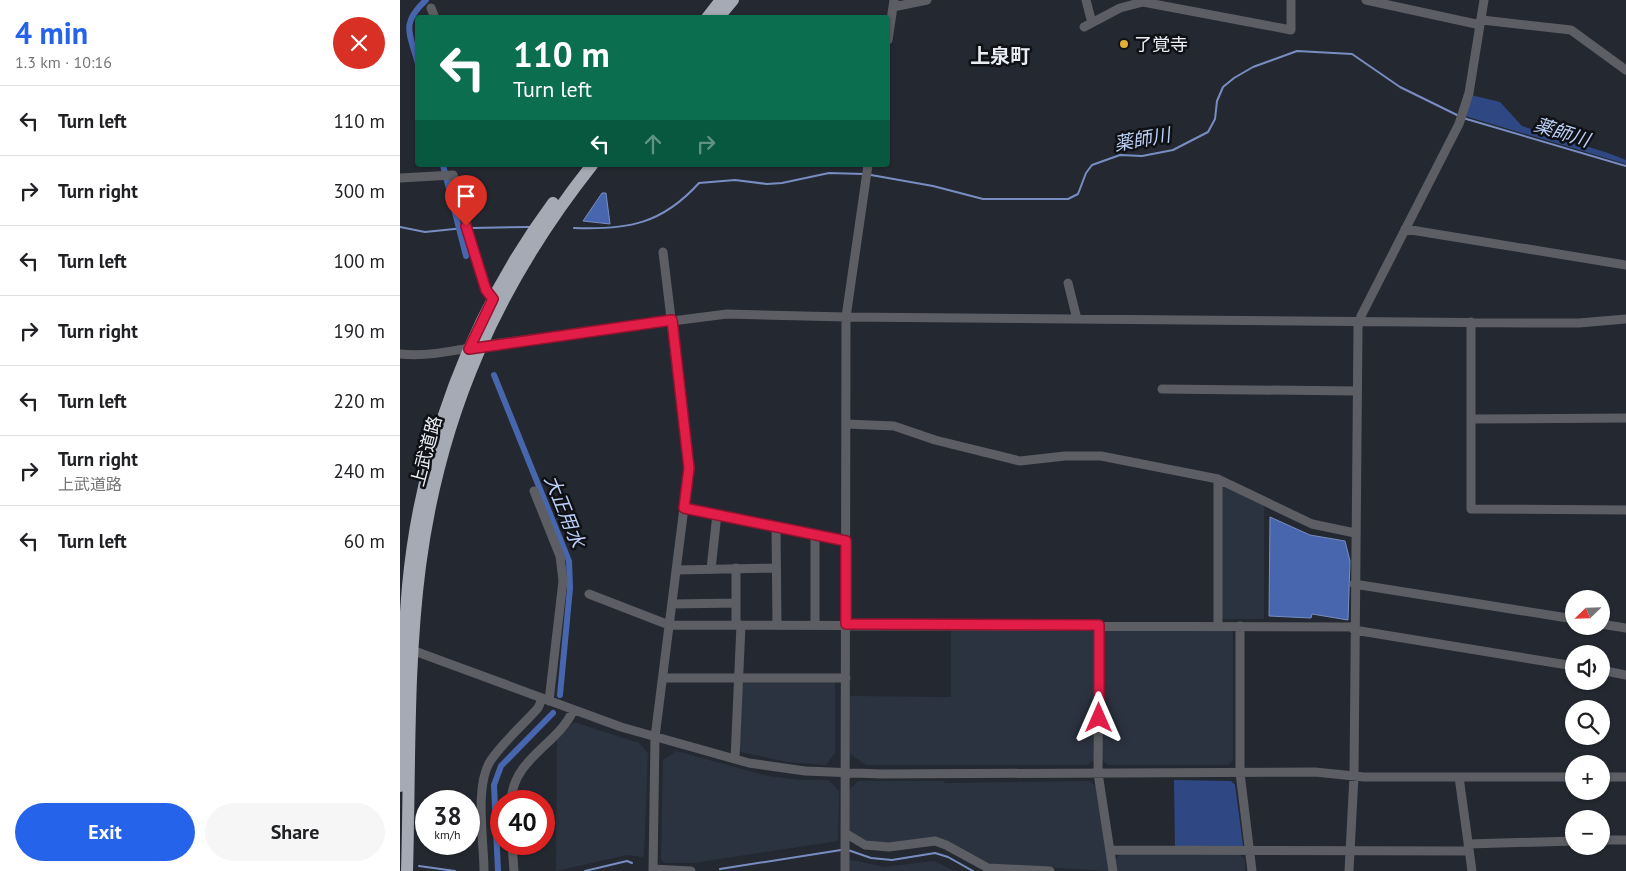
<!DOCTYPE html>
<html lang="en">
<head>
<meta charset="utf-8">
<style>
  :root { --surface:#fff; --page:#f6f6f6; --text:#202124; --muted:#757577; --line:#e0e0e0; --accent:#2563eb }
  body { margin:0; font-family:"PT Sans","Noto Sans JP",sans-serif; background:var(--page); color:var(--text); height:100vh; display:flex; flex-direction:column; font-size:19px; white-space:nowrap }
  * { box-sizing:border-box; margin:0 }
  p { font-size:16px; color:var(--muted) }
  .icon { flex:none; width:28px; height:28px; fill:none; stroke:currentColor; stroke-width:2; stroke-linecap:round; stroke-linejoin:round }
  .map { position:relative; flex:1; overflow:hidden }
  .sheet { display:flex; flex-direction:column; background:var(--surface); width:400px }
  .sheet>* { flex:none }
  .hud { position:absolute; left:15px; top:15px; width:475px; height:152px; border-radius:5px; box-shadow:0 1px 4px #0004; background:#0b6e4f; color:#fff; overflow:hidden }
  .needle { width:32px; rotate:247deg }
  .controls { position:absolute; left:1165px; top:590px; display:grid; gap:10px }
  .controls a { display:grid; place-items:center; width:45px; height:45px; border-radius:50%; background:var(--surface); box-shadow:0 1px 4px #0004; font-size:25px }
  .speed { position:absolute; left:15px; top:790px; display:flex; gap:10px; font-size:25px; font-weight:700; text-align:center }
  .speed>* { display:grid; place-content:center; width:65px; height:65px; border-radius:50%; background:var(--surface); box-shadow:0 1px 4px #0004; line-height:1 }
  .speed small { font-size:12px; font-weight:400 }
  .speed .limit { border:8px solid #d22; background:#fff; color:#111 }
  .pin { position:absolute; display:grid; place-items:center; width:42px; height:42px; color:#fff; margin:-51px -21px; border-radius:50% 50% 50% 0; rotate:-45deg; box-shadow:0 0 5px #0007 }
  .pin .icon { rotate:45deg }
  .me { position:absolute; width:55px; margin:-28px; rotate:0deg; stroke-linejoin:round; filter:drop-shadow(0 0 4px #0008) }
  .turn { display:flex; align-items:center; gap:18px; height:105px; padding:0 15px; font-size:22px }
  .turn .icon { width:65px; height:65px; stroke-width:2.5 }
  .turn b { display:block; font-size:35px; line-height:42px }
  .lanes { display:flex; align-items:center; height:48px; padding:0 15px; background:#0003; justify-content:center; gap:25px; direction:ltr }
  .lanes .off { opacity:.35 }
  .round { display:grid; place-items:center; flex:none; width:52px; height:52px; border-radius:26px; background:var(--page) }
  .head { display:flex; align-items:center; justify-content:space-between; height:85px; padding:0 15px }
  h1 { font-size:30px; font-weight:700; line-height:38px; color:var(--accent) }
  .primary-button { display:flex; gap:10px; margin-top:auto; padding:10px 15px }
  .primary-button a { flex:1; height:58px; border-radius:30px; background:var(--accent); color:#fff; font-size:20px; font-weight:700; line-height:58px; text-align:center }
  .primary-button a+a { background:var(--page); color:var(--text) }
  ul { padding:0; list-style:none }
  li { display:flex; align-items:center; gap:15px; height:70px; padding:0 15px; border-top:1px solid var(--line) }
  li div { flex:1 }
  li b { display:block; font-size:19px }
  li em { font-style:normal }
  main { display:flex; flex:1; min-height:0 }
  .map>svg:first-child { display:block }
  .built { fill:#2c3340 }
  .green { fill:#2f4884 }
  .water { fill:#4766ad; stroke:#788ec2 }
  .lines { fill:none; stroke-linecap:round; stroke-linejoin:round }
  .stream { stroke:#788ec2; stroke-width:2 }
  .canal { stroke:#4766ad; stroke-width:6 }
  .minor { stroke:#5c5e63; stroke-width:9 }
  .highway { stroke:#a5aab4; stroke-width:12 }
  .route-casing { stroke:#92132f; stroke-width:12 }
  .route { stroke:#e11d48; stroke-width:9 }
  .poi-dot { fill:#e2af34; stroke:#0f1114; stroke-width:2 }
  .labels { text-anchor:middle; dominant-baseline:central; stroke-width:5; stroke-linejoin:round; paint-order:stroke }
  .poi-label { font-size:18px; fill:#eaedf3; stroke:#0f1114; text-anchor:start }
  .street-label { font-size:18px; fill:#eaedf3; stroke:#0f1114 }
  .water-label { font-size:19px; font-style:italic; fill:#bcd0f7; stroke:#0f1114 }
  .quarter-label { font-size:20px; font-weight:bold; fill:#eaedf3; stroke:#0f1114 }
</style>
</head>
<body>
<main>
<section class="sheet">
<div class="head"><div><h1>4 min</h1><p>1.3 km · 10:16</p></div><a class="round" style="background:#d93025;color:#fff"><svg class="icon" aria-label="close" viewBox="0 0 24 24"><path d="M6 6l12 12M18 6L6 18"/></svg></a></div>
<ul>
<li><svg class="icon" aria-label="left" viewBox="0 0 24 24"><path d="M17 20v-9H6M10 6l-5 5 5 5"/></svg><div><b>Turn left</b></div><em>110 m</em></li>
<li><svg class="icon" aria-label="right" viewBox="0 0 24 24"><path d="M7 20v-9h11M14 6l5 5-5 5"/></svg><div><b>Turn right</b></div><em>300 m</em></li>
<li><svg class="icon" aria-label="left" viewBox="0 0 24 24"><path d="M17 20v-9H6M10 6l-5 5 5 5"/></svg><div><b>Turn left</b></div><em>100 m</em></li>
<li><svg class="icon" aria-label="right" viewBox="0 0 24 24"><path d="M7 20v-9h11M14 6l5 5-5 5"/></svg><div><b>Turn right</b></div><em>190 m</em></li>
<li><svg class="icon" aria-label="left" viewBox="0 0 24 24"><path d="M17 20v-9H6M10 6l-5 5 5 5"/></svg><div><b>Turn left</b></div><em>220 m</em></li>
<li><svg class="icon" aria-label="right" viewBox="0 0 24 24"><path d="M7 20v-9h11M14 6l5 5-5 5"/></svg><div><b>Turn right</b><p>上武道路</p></div><em>240 m</em></li>
<li><svg class="icon" aria-label="left" viewBox="0 0 24 24"><path d="M17 20v-9H6M10 6l-5 5 5 5"/></svg><div><b>Turn left</b></div><em>60 m</em></li>
</ul>
<div class="primary-button"><a>Exit</a><a>Share</a></div>
</section>
<div class="map">
<svg width="1226" height="871" viewBox="0 0 1226 871">
  <rect width="100%" height="100%" fill="#242830"/>
  <path class="built" d="M824,484l40,21v114h-40l-3,-3v-130z
    M551,628h141l3,4v126l-7,7h-222l-16,-11v-58l101,1z
    M706,629l124,1 3,3v127l-5,5h-120l-7,-6 2,-127z
    M345,681h90v72l-9,12 -39,-3 -46,-10 -2,-3 3,-65z
    M174,722l65,21 9,10 -4,104 -17,-2 -71,16 1,-133z
    M276,751l92,25 33,4h28l10,11 -1,50 -145,22h-29l-3,-4 2,-99z
    M458,781h86l1,2 145,-2 6,6 13,84 -117,-7 -46,-23 -54,2 -26,-2 -14,-8 -4,-5 1,-38z
    M721,853l118,1 6,6v11h-127l-2,-11z
    M451,860l33,7 50,-6 20,10h-106v-10z"/>
  <path class="green" d="M1071,95l29,7 22,24 86,27 18,7v4l-161,-48z
    M774,780l57,1 4,4 8,60 -3,4h-65z"/>
  <path class="water" d="M202,193h4l4,31 -27,-3z
    M870,517l40,18 35,6 5,20 -2,59 -36,-6 -1,4 -42,-2z"/>
  <g class="lines">
    <path class="stream" d="M1063,118l163,48
      M471,175l62,11 50,13h85l10,-5 8,-21 6,-8 28,-10 22,1 31,-6 35,-18 7,-13 2,-18 6,-14 11,-9 19,-11 44,-16 55,3 48,33 59,29
      M0,227l25,5 39,-4
      M72,228l57,-1
      M174,228c54,2 88,-4 125,-45l36,-3 32,4 15,-1 47,-10 35,1
      M448,850l23,8 21,2 43,-7 13,4 25,14
      M19,866l36,5
      M320,869l121,-19
      M185,871l42,-10 5,2"/>
    <path class="canal" d="M18,64c-8,-31 -18,-40 8,-64
      M43,165l23,91
      M94,375l75,186 1,27 -10,107
      M98,871l-4,-86 7,-19 52,-53"/>
    <path class="minor" d="M686,0l6,23
      M966,0l110,24 6,-4 89,10 55,40
      M493,7l34,-7
      M31,8l4,10
      M684,27l36,-19 23,-6 148,28v-30
      M488,40l6,-40
      M0,178l53,-3 31,110 9,14
      M1005,229l221,36
      M668,283l9,36
      M1071,322v187l155,1
      M0,354c32,3 61,-5 92,-10l235,-30 119,3 692,6h41l47,-4
      M762,389l195,2
      M1071,419l155,-1
      M446,424l48,2 41,14 85,21 45,-5h36l117,23 94,45 43,9
      M134,491l26,65 3,25 -14,120
      M284,508l162,33
      M376,527l1,98
      M311,569l6,-55
      M277,570l99,-2
      M954,584l220,35
      M189,594l80,31 685,2
      M272,604l64,-1
      M1201,624l25,4
      M336,625v-57
      M415,625v-90
      M699,625l-1,148 15,98
      M818,626v-147
      M840,626v147l12,98
      M954,630l220,36
      M9,649l212,78 128,36 56,8 76,3 434,-2 49,5h210
      M1201,670l25,5
      M263,678h183
      M335,759l6,-134
      M1059,777l13,94
      M1201,777h25
      M111,801c2,-42 46,-56 62,-90
      M445,833l20,12 24,2 46,-6 11,4 42,23 62,3
      M1201,840h25
      M112,844l2,27
      M1068,844l106,-3
      M710,850l359,1
      M253,869l38,2
      M84,871c0,-30 -10,-86 7,-111 13,-19 32,-35 47,-52l4,-9
      M253,871l2,-134 34,-269 -26,-216
      M445,871l1,-554 22,-152
      M949,871l5,-95 4,-449 3,-11 98,-192 10,-31 15,-93"/>
    <path class="highway" d="M307,18l14,-18
      M318,18l15,-18
      M0,786c2,-67 2,-133 8,-200 13,-137 63,-272 145,-383
      M7,871c3,-101 0,-205 13,-305 20,-152 77,-281 172,-401"/>
  </g>
  <g class="lines">
    <defs>
      <path id="route" d="M66,226l20,64 7,9 -24,50 203,-29 17,148 -5,40 162,33v83l253,1v93"/>
    </defs>
    <use href="#route" class="route-casing"/>
    <use href="#route" class="route"/>
  </g>
  <circle class="poi-dot" cx="724" cy="44" r="5"/>
  <g class="labels">
    <g class="poi-label">
      <text x="734" y="44">了覚寺</text>
    </g>
    <g class="street-label">
      <text transform="translate(26 451) rotate(-75)">上武道路</text>
    </g>
    <g class="water-label">
      <text transform="translate(1162 132) rotate(17)">薬師川</text>
      <text transform="translate(742 139) rotate(-10)">薬師川</text>
      <text transform="translate(165 511) rotate(68)">大正用水</text>
    </g>
    <g class="quarter-label">
      <text x="600" y="56">上泉町</text>
    </g>
  </g>
</svg>
<div class="controls">
<a><svg class="needle" viewBox="-14 -14 28 28"><path d="M0-13l5 13h-10z" fill="#e53935"/><path d="M0 13l5-13h-10z" fill="#757577"/></svg></a>
<a><svg class="icon" aria-label="sound" viewBox="0 0 24 24"><path d="M4 9h4l5-4v14l-5-4H4zM17 9q2 3 0 6"/></svg></a>
<a><svg class="icon" aria-label="search" viewBox="0 0 24 24"><circle cx="10" cy="10" r="6"/><path d="M15 15l6 6"/></svg></a>
<a>+</a>
<a>−</a>
</div>
<div class="speed"><div>38<small>km/h</small></div><div class="limit">40</div></div>
<div class="pin" style="left:66px;top:226px;background:#d93025"><svg class="icon" aria-label="arrive" viewBox="0 0 24 24"><path d="M6 21V4h12l-3 4 3 4H6"/></svg></div>
<svg class="me" style="left:699px;top:718px" viewBox="-20 -20 40 40"><path d="M0-17L14 15 0 8-14 15z" fill="#e11d48" stroke="#fff" stroke-width="4"/></svg>
<div class="hud">
<div class="turn"><svg class="icon" aria-label="left" viewBox="0 0 24 24"><path d="M17 20v-9H6M10 6l-5 5 5 5"/></svg><div><b>110 m</b>Turn left</div></div>
<div class="lanes"><svg class="icon" aria-label="left" viewBox="0 0 24 24"><path d="M17 20v-9H6M10 6l-5 5 5 5"/></svg><svg class="icon off" aria-label="ahead" viewBox="0 0 24 24"><path d="M12 20V5M6 11l6-6 6 6"/></svg><svg class="icon off" aria-label="right" viewBox="0 0 24 24"><path d="M7 20v-9h11M14 6l5 5-5 5"/></svg></div>
</div>
</div>
</main>
</body>
</html>
